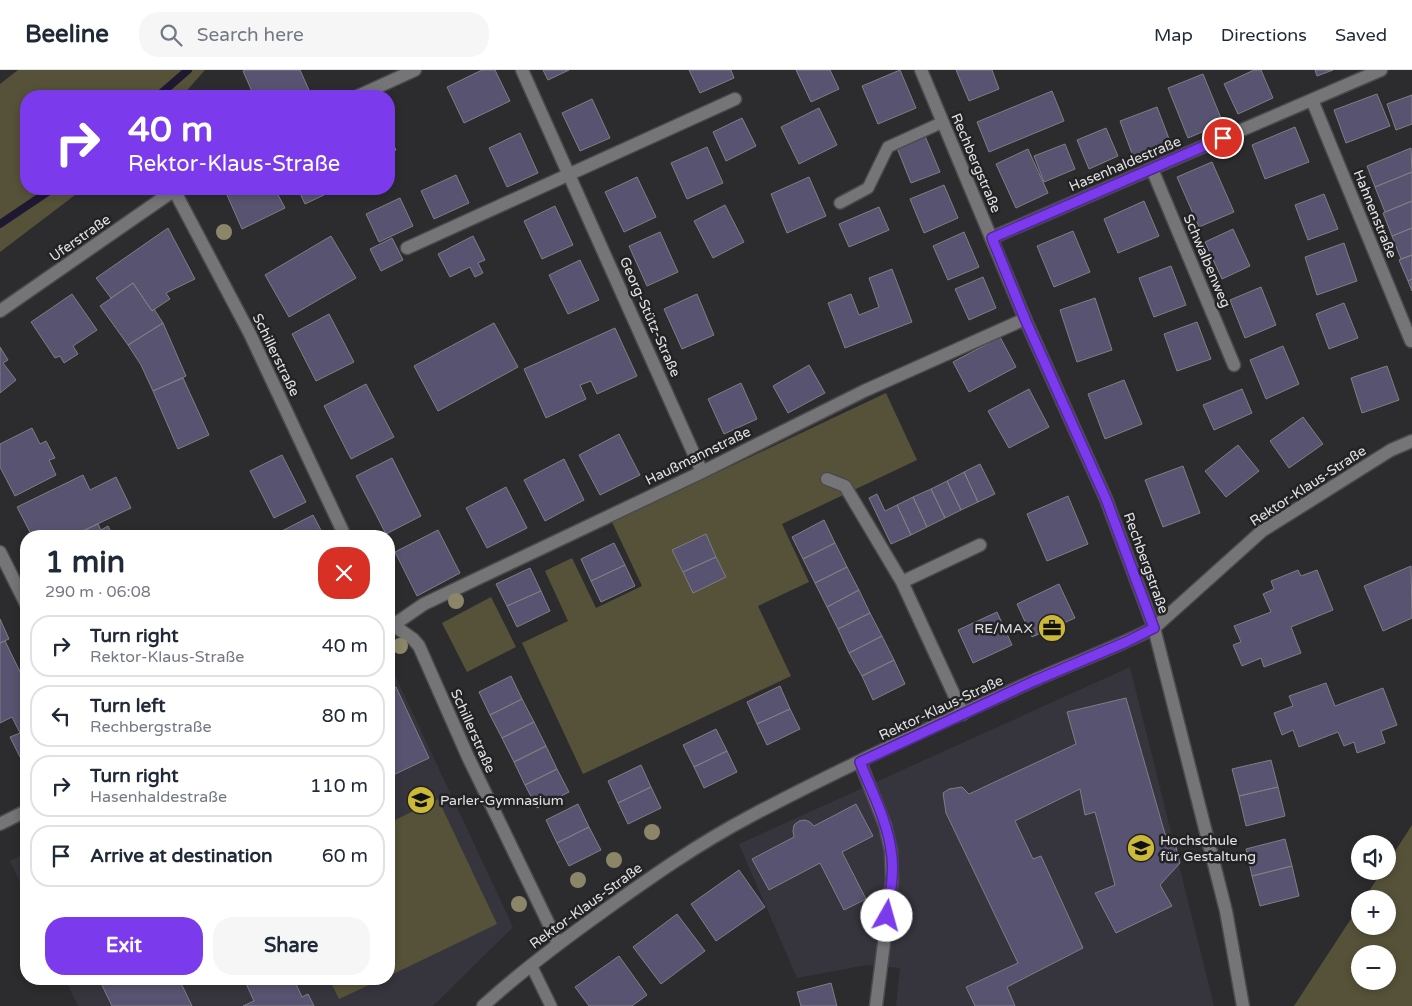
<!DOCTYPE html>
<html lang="en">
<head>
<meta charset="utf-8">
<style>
  :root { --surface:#fff; --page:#f6f6f7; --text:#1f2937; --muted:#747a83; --line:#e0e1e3; --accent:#7c3aed }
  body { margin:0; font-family:"Varela Round",sans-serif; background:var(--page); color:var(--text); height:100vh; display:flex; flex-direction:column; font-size:19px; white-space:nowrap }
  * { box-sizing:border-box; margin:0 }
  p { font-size:16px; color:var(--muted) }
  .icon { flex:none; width:28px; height:28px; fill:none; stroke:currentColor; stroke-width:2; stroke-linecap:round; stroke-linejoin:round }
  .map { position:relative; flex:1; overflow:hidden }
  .panel { position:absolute; left:20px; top:460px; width:375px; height:455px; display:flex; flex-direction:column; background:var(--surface); border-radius:20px; box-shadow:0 2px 8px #0003 }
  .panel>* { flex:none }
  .top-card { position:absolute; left:20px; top:20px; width:375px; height:105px; border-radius:20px; box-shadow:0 2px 8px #0003; background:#7c3aed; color:#fff; overflow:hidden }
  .buttons { position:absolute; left:1351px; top:765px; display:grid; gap:10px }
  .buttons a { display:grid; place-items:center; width:45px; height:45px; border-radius:50%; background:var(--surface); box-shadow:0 2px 8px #0003; font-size:25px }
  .pin { position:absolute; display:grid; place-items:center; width:42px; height:42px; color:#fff; margin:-21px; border:2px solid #fff; border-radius:50%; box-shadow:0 1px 5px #0007 }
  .me { position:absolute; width:55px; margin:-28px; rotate:7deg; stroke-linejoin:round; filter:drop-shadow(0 0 4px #0008) }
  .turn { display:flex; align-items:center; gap:18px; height:105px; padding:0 25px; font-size:22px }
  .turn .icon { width:65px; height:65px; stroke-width:2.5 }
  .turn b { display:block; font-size:35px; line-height:42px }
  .round { display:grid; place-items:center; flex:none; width:52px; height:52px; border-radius:20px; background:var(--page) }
  .headline { display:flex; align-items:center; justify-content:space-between; height:85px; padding:0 25px }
  h1 { font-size:30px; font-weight:700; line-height:38px }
  .action { display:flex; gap:10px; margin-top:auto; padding:10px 25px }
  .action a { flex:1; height:58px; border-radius:20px; background:var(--accent); color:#fff; font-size:20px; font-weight:700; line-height:58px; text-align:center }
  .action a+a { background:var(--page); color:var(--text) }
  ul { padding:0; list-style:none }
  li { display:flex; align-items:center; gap:15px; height:62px; margin:0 10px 8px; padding:0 15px; border:2px solid var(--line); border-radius:20px }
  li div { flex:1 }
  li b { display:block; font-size:19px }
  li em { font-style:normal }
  header { display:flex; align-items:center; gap:30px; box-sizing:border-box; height:70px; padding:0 25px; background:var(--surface); border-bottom:1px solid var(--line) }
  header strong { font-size:24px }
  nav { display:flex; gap:28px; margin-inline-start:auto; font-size:18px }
  .search { width:350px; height:45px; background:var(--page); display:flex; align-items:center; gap:12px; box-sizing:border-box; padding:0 18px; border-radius:20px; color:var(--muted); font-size:19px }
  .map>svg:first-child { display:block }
  .built { fill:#36353d }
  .green { fill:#565239; fill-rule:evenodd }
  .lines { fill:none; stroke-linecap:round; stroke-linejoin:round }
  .stream { stroke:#1e1831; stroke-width:8 }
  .building { fill:#585370; stroke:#7f7e82 }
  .lane-casing { stroke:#4a4a4c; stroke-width:14 }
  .street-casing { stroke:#4a4a4c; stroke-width:15 }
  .secondary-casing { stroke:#4a4a4c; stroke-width:15 }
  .lane { stroke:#757578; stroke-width:11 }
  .street { stroke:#757578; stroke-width:12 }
  .secondary { stroke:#757578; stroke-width:12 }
  .tree { fill:#8b8668 }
  .route-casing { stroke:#51269a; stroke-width:12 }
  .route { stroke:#7c3aed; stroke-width:9 }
  .labels { text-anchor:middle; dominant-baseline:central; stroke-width:5; stroke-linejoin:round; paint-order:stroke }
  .street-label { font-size:14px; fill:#e2e2e4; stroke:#232225 }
  .poi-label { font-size:14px; fill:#e2e2e4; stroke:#232225; text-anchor:start }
</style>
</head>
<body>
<header>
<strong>Beeline</strong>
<div class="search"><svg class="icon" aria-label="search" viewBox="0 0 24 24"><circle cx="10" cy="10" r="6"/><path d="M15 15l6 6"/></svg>Search here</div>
<nav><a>Map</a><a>Directions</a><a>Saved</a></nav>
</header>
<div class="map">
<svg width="1412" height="936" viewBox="0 0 1412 936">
  <rect width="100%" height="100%" fill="#2c2c2f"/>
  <path class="built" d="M1130,597l84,339h-318l4,-38 -33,-3 -70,13 -58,-134z
    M393,601l120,256 -80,79h-355l-13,-27h324v-306z
    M26,783v42l-16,-34z"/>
  <path class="green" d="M18,0h187l-23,26h-156v93h57l-83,63v-168z
    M886,323l31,67 -135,64 27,58 -51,24 33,70 -208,98 -61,-131 46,-22 -23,-50 27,-13 24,50 46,-22 -30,-64z
    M491,527l25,50 -49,25 -25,-49z
    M438,729l59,125 -108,52v-153z
    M1412,755v181h-118l66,-101v21h28v-27h-24l18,-28h6v-9zM1360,884h28v27h-28z
    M329,909h53l-43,20z"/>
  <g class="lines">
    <path class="stream" d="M158,26l30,-26
      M0,154l52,-35"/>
  </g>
  <path class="building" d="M246,0h54l9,20 -12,6h-43l-11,-25z
    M482,0h13l15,31 -46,22 -17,-36z
    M543,0h26l-21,10z
    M689,0h42l3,8 -34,15z
    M796,0h34l9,19 -28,13z
    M900,0l16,38 -38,16 -16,-38z
    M956,0h36l7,19 -30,12z
    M1254,0h7l12,28 -35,16 -14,-30z
    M1315,0h18l-16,6z
    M1203,4l20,49 -35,15 -20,-50z
    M1052,21l12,30 -75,31 -12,-30z
    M1377,24l13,32 -44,17 -12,-33z
    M1412,25v29l-16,6 -9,-26z
    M592,29l18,39 -30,13 -18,-38z
    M1157,37l14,37 -37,15 -14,-38z
    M819,38l18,37 -38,19 -18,-37z
    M742,48l14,28 -30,15 -13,-29z
    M1295,57l14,35 -44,17 -13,-34z
    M1106,58l12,28 -29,13 -12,-29z
    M520,63l18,40 -31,14 -18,-39z
    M389,66l7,14 -7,4z
    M925,66l15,36 -29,11 -14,-35z
    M1065,74l10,25 -31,13 -10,-26z
    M707,77l16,36 -36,16 -16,-36z
    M1411,78l1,24 -37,15 -8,-21z
    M1028,79l20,44 -32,15 -20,-44z
    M1212,92l22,50 -35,15 -22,-50z
    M1412,102v29l-27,11 -10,-25z
    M456,105l13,28 -35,16 -13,-28z
    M637,107l19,40 -32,15 -19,-40z
    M809,107l17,39 -39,17 -16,-39z
    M944,115l14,33 -34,15 -14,-34z
    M240,119h35l10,19 -43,21 -15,-34z
    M298,119h23l3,6 -19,9z
    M1324,124l14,35 -30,11 -13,-35z
    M400,128l13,28 -34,16 -13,-28z
    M1144,131l15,35 -41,17 -14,-34z
    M1412,131v27l-20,8 -9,-23z
    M725,135l19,37 -31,16 -19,-37z
    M555,136l18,39 -31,14 -18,-38z
    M879,137l10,23 -40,17 -10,-23z
    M168,158l27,51 -29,14 4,6 -18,12 -19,-28 -22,15 -15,-20z
    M1412,158v27l-11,4 -9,-23z
    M1233,159l17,37 -28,13 -17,-37z
    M1073,161l17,41 -36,15 -17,-41z
    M660,162l18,40 -31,14 -18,-40z
    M964,162l15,35 -31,13 -15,-34z
    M331,166l25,42 -67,39 -24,-42z
    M473,166l12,24 -7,3 5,10 -8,4 -5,-10 -20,10 -12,-23z
    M392,168l11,22 -22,11 -11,-22z
    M1344,173l13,38 -40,14 -12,-38z
    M1412,185v24l-4,2 -9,-21z
    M580,190l19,40 -31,14 -19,-39z
    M1171,196l15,39 -32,12 -15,-39z
    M892,199l20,53 -67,26 -17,-45 23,-9 8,21 20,-8 -10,-29z
    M983,207l13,31 -27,12 -14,-31z
    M1412,209v12l-4,-10z
    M133,213l19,28 2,-2 9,14 -35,22 -28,-39z
    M1261,217l15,38 -31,13 -15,-38z
    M72,224l25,36 -24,16 5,8 -14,9 -4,-7 -5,2 -24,-36z
    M697,224l17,41 -32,14 -18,-40z
    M1095,228l17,52 -35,12 -17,-52z
    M1344,233l14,35 -29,11 -13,-35z
    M329,244l25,48 -38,19 -24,-47z
    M1197,252l14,37 -34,12 -13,-37z
    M163,253l23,53 -33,15 -12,-26 -13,-20z
    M494,253l24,44 -80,44 -24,-45z
    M615,258l22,48 -40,18 -6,-13 -11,4 6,14 -40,19 -22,-49z
    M1000,267l16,30 -47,25 -16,-30z
    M1283,276l16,38 -33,15 -16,-39z
    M0,277l8,13 -5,3 13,17 -16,13z
    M809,295l16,28 -37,20 -15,-27z
    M1387,296l12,34 -37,13 -11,-35z
    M183,308l26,57 -31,14 -25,-58z
    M1124,310l18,44 -37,15 -17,-45z
    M741,313l16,36 -33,15 -16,-35z
    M366,314l28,53 -43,22 -27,-53z
    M1029,319l20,38 -40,21 -21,-37z
    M1242,319l10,24 -38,17 -11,-25z
    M1303,347l20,27 -34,24 -19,-27z
    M32,358l8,16 6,-3 9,17 -6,2 7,15 -41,21 -15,-29v-23z
    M619,364l21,41 -40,20 -21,-40z
    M1238,375l21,26 -33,26 -21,-26z
    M282,385l24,47 -32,16 -24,-47z
    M392,388l29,58 -35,18 -30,-58z
    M564,389l20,41 -39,21 -21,-41z
    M980,394l15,30 -17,8 -14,-30z
    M1183,396l17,47 -37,14 -18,-47z
    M964,402l14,30 -17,8 -14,-29z
    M83,405l7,15 26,-13 15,31 -59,28h-40l-15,-29z
    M947,411l14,29 -16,8 -14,-29z
    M506,417l21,41 -40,20 -21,-40z
    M931,419l14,29 -18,9 -14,-30z
    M877,424l8,17 12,-6 14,30 -20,9 -22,-46z
    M1068,426l20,48 -41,17 -20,-47z
    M913,427l14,30 -16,8 -14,-30z
    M313,445l11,21h-52z
    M824,450l11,23 -32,16 -11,-22z
    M98,454l3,6 7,-4 5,10h-41z
    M438,460l22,43 -43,23 -22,-44z
    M706,464l10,23 -33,15 -11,-22z
    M614,473l11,22 -34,16 -10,-22z
    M835,473l12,24 -32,16 -12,-24z
    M716,487l10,20 -33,16 -10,-21z
    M625,495l10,21 -34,16 -10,-21z
    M1411,496l1,52 -29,13 -19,-45z
    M847,497l12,23 -32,17 -12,-24z
    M530,498l11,23 -34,15 -11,-22z
    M1298,500l3,6 16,-6 16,40 -42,17 10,26 -37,14 -3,-9 -19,8 -9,-21 8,-3 -7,-16 37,-14 -8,-18 11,-5 -3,-8z
    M1059,514l16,34 -43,19 -15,-33z
    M859,520l11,23 -32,16 -11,-22z
    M541,521l9,20 -33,16 -10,-21z
    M997,542l15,33 -39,18 -15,-33z
    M870,543l12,23 -33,17 -11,-24z
    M0,549l9,20 -9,4z
    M882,566l12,24 -32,16 -13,-23z
    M5,571l21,43v69l-6,4 -10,-20 10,-4 -8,-16 -12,6v-80z
    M894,590l11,24 -32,16 -11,-24z
    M511,606l11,23 -32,16 -11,-23z
    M1326,613l9,23 48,-18 14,37 -16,6 4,12 -28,10 -3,-11 -10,4 -6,-14 -39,15 -6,-17 -11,5 -8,-22 19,-7 -4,-10z
    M780,616l10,23 -33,15 -10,-22z
    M396,617l33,71 -40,19v-86z
    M1126,628l39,136 9,5 6,24 -20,22 12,21 -56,27 -21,-40 20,-8 -20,-73 -10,3 -5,-26 -65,32 18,38 8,-3 42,92 -76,39 8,19h-40l-9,-19 52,-24 -72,-150 -3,-20 6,-4 13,-2 7,7 107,-50 -9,-32z
    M522,629l12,23 -32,16 -12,-23z
    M790,639l10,20 -33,16 -10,-21z
    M534,652l12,24 -32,16 -12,-24z
    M716,659l11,22 -33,16 -11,-22z
    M546,676l11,23 -32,16 -11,-23z
    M727,681l10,21 -33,16 -10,-21z
    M1271,690l7,27 -39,9 -7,-27z
    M641,695l10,22 -33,16 -10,-22z
    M557,699l12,23 -32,16 -12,-23z
    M651,717l10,21 -33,16 -10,-21z
    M1278,717l7,29 -39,10 -7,-30z
    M578,734l11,23 -32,16 -11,-23z
    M856,734l17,32 -31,16 24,47 -22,11 -24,-47 -51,27 -17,-31 42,-22 -1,-6 1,-6 5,-4 6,-1 5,2 4,4z
    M589,757l12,23 -32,16 -12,-23z
    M1285,769l7,27 -40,10 -6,-27z
    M1292,796l7,30 -39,10 -8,-30z
    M739,800l26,37 -49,34 -25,-37z
    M677,844l28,37 -44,33 -28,-37z
    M619,886l28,39 -15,11h-43l-14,-19z
    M99,909h80l13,27h-80z
    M244,909h58l-7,3 7,15 6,-3 6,12h-71l11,-5z
    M831,913l6,23h-36l-4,-14z"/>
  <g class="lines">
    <defs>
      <path id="lane" d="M840,133l28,-15 20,-41 55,-25
        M531,895l20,41"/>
      <path id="street" d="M522,0l180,402
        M358,26l57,-26
        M1312,30l99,241
        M1152,99l82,196
        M174,120l76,144 95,202
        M991,168l390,-168
        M407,178l328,-149
        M0,241l176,-122
        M827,409l18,7 57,96 61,132
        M0,482l26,52
        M902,512l78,-37
        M389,552l24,17 6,7 49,111 90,186
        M389,558l35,-24 278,-132 162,-81 161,-72
        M1154,558l108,-97 129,-81 21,-9
        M860,692l25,63 6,26 1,29 -16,126
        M0,754l26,-13"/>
      <path id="secondary" d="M921,0l104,249 81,180 48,129 72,283 17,95
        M483,936c38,-35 80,-66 122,-96 46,-33 93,-66 144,-93 92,-49 189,-93 284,-136 40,-18 82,-33 121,-53"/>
    </defs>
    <use href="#lane" class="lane-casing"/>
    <use href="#street" class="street-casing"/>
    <use href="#secondary" class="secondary-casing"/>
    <use href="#lane" class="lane"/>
    <use href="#street" class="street"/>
    <use href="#secondary" class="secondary"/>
  </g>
  <g class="tree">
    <circle cx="224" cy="162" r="8"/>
    <circle cx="456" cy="531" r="8"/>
    <circle cx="400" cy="576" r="8"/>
    <circle cx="652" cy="762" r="8"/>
    <circle cx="614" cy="790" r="8"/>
    <circle cx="578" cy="810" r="8"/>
    <circle cx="519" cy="834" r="8"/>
  </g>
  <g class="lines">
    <defs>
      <path id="route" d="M887,846c3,-22 8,-44 4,-66 -4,-30 -20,-60 -31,-88l174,-81 92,-39 28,-14 -48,-129 -81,-180 -33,-81 231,-100"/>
    </defs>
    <use href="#route" class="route-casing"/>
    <use href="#route" class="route"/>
  </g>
  <defs>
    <symbol id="office-disc" viewBox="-11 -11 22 22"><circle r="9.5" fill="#cdb938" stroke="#232225"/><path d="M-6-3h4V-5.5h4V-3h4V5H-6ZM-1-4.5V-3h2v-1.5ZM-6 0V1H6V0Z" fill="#111"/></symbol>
    <symbol id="school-disc" viewBox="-11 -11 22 22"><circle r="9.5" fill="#cdb938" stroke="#232225"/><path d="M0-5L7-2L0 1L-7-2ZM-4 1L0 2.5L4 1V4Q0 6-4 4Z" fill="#111"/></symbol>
    <symbol id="university-disc" viewBox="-11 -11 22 22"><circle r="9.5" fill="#cdb938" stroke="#232225"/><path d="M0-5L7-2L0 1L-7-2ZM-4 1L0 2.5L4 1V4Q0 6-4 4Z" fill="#111"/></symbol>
  </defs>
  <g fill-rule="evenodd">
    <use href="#office-disc" x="1036" y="542" width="32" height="32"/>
    <use href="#school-disc" x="405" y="714" width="32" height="32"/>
    <use href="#university-disc" x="1125" y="762" width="32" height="32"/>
  </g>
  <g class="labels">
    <g class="street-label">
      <text transform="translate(976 93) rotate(67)">Rechbergstraße</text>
      <text transform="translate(1125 94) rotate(-23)">Hasenhaldestraße</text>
      <text transform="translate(1375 144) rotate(68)">Hahnenstraße</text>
      <text transform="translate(80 168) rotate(-35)">Uferstraße</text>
      <text transform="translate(1207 191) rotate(67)">Schwalbenweg</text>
      <text transform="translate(650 247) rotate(66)">Georg-Stütz-Straße</text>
      <text transform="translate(276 285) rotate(64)">Schillerstraße</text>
      <text transform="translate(698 386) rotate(-26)">Haußmannstraße</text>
      <text transform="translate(1308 416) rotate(-33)">Rektor-Klaus-Straße</text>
      <text transform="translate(1146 493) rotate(70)">Rechbergstraße</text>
      <text transform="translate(941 638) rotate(-25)">Rektor-Klaus-Straße</text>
      <text transform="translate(473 661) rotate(66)">Schillerstraße</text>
      <text transform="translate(586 836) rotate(-36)">Rektor-Klaus-Straße</text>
    </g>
    <g class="poi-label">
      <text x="1033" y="558" text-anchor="end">RE/MAX</text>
      <text x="440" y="730">Parler-Gymnasium</text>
      <text x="1160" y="770">Hochschule<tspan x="1160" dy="16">für Gestaltung</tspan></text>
    </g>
  </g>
</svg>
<div class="buttons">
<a><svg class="icon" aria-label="sound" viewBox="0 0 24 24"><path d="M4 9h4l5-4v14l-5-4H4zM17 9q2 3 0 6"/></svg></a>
<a>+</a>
<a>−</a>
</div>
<div class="pin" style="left:1223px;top:68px;background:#d93025"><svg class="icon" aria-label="arrive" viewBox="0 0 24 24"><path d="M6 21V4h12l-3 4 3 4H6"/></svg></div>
<svg class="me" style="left:887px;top:846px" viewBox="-20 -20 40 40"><circle r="19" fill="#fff"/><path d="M0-13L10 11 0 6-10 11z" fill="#7c3aed"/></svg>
<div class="top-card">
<div class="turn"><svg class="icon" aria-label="right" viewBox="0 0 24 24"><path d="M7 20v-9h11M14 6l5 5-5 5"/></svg><div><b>40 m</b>Rektor-Klaus-Straße</div></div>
</div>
<section class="panel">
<div class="headline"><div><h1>1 min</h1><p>290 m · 06:08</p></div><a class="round" style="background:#d93025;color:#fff"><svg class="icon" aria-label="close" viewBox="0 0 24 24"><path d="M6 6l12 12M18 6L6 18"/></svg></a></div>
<ul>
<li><svg class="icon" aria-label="right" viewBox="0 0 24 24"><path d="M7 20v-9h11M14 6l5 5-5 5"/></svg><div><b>Turn right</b><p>Rektor-Klaus-Straße</p></div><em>40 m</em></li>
<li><svg class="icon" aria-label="left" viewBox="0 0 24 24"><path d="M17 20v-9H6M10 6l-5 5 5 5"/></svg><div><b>Turn left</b><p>Rechbergstraße</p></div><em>80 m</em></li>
<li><svg class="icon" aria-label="right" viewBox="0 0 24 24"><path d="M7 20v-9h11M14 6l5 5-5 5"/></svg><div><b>Turn right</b><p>Hasenhaldestraße</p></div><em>110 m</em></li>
<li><svg class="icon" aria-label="arrive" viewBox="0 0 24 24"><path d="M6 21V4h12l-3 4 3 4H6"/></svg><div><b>Arrive at destination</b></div><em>60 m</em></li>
</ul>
<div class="action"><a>Exit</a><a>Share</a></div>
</section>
</div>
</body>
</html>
